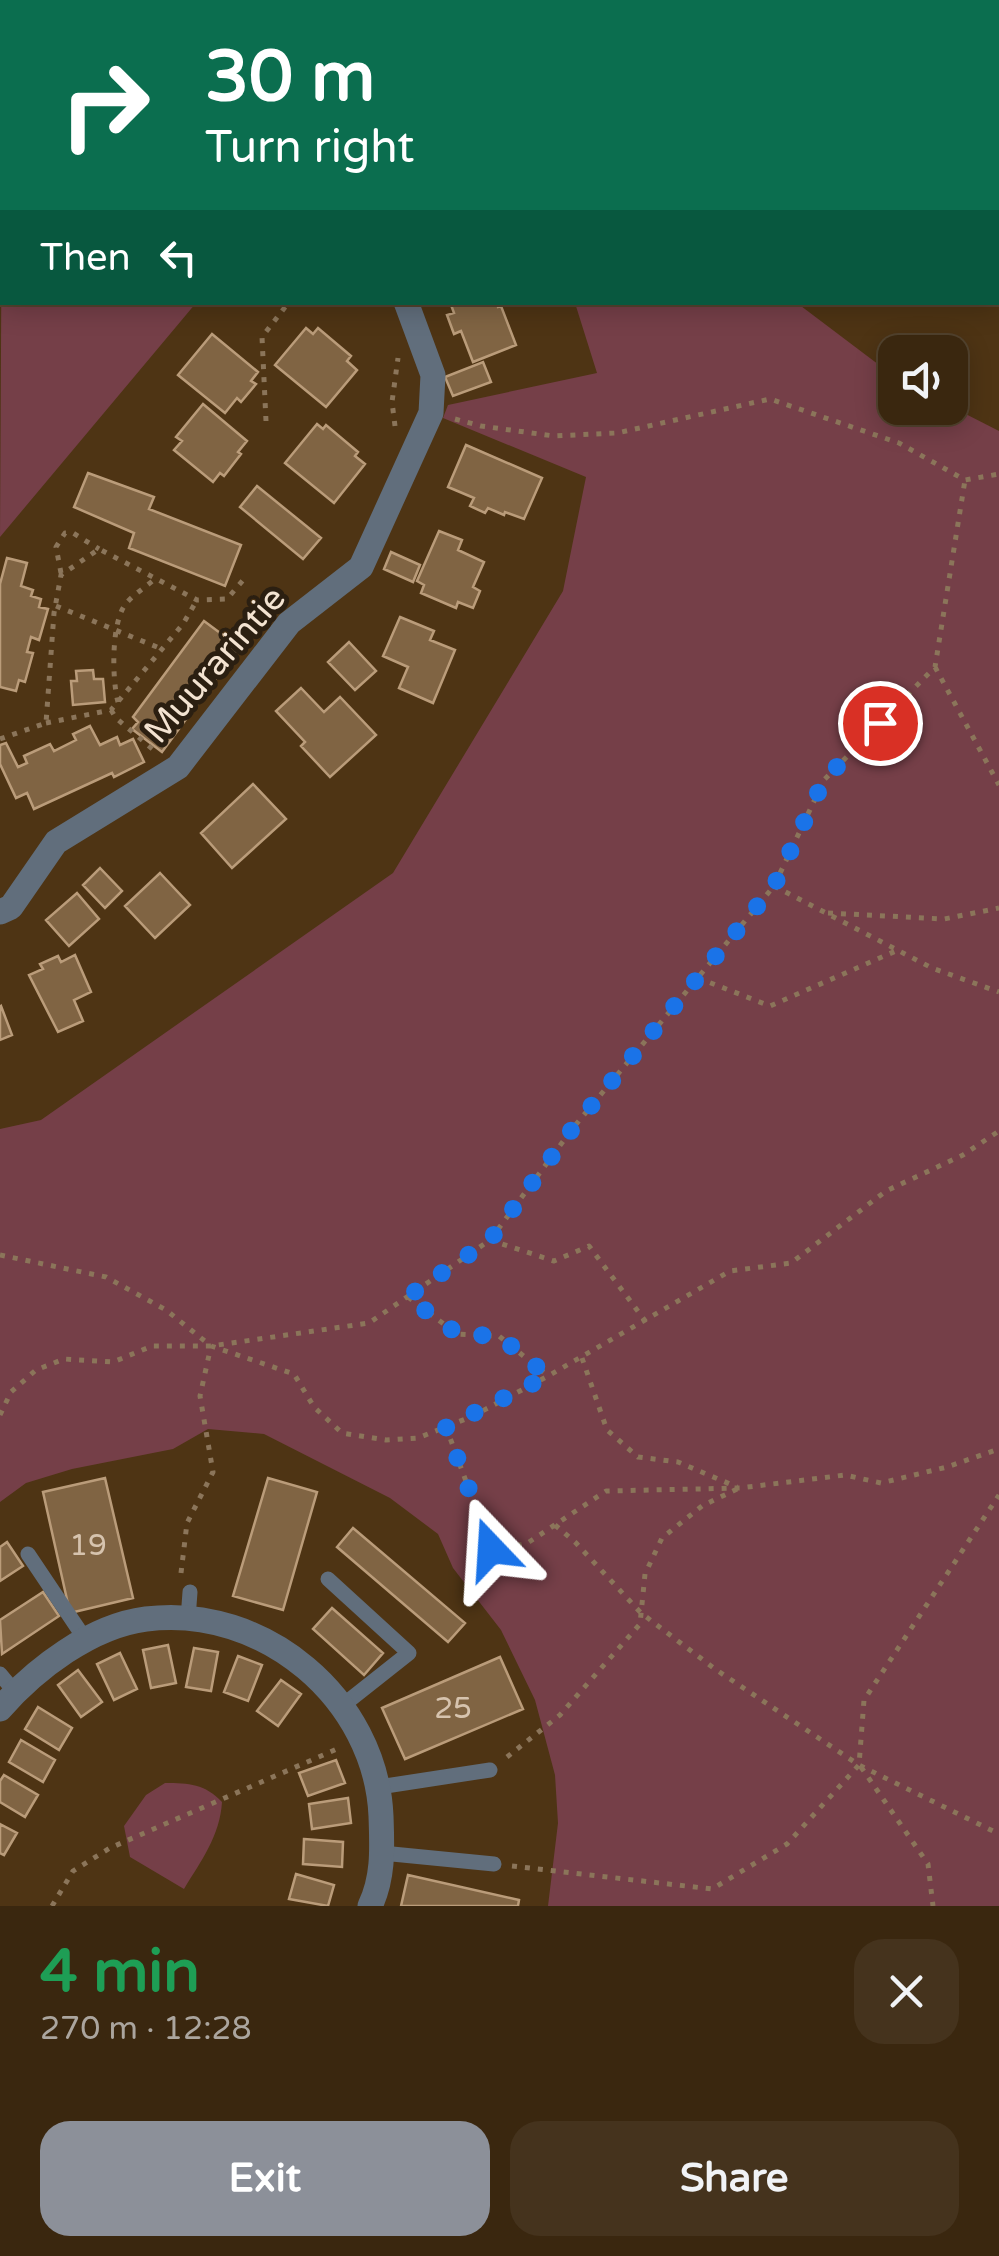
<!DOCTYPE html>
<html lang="en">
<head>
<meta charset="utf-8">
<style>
  :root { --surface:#3a270f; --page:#45331d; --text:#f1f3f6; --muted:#aba59e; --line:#54442f; --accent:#8c9099 }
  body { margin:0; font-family:"Varela Round",sans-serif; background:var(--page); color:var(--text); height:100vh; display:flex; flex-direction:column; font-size:38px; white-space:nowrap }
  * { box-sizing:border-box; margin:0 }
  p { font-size:32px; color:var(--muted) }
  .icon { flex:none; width:55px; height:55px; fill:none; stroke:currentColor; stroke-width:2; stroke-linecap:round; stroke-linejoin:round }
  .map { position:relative; height:1906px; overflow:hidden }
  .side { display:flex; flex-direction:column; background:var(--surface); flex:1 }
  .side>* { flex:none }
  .top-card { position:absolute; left:0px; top:0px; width:1000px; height:305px; box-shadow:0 5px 25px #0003,0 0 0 2px var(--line); background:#0b6e4f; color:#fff; overflow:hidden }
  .fabs { position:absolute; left:878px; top:335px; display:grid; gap:20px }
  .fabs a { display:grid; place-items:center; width:90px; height:90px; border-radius:20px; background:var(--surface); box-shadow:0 5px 25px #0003,0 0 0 2px var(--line); font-size:50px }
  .pin { position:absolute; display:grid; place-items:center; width:85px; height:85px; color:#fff; margin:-42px; border:5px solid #fff; border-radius:50%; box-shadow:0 2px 10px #0007 }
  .me { position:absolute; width:110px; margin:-55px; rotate:340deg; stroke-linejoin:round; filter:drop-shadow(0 0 8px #0008) }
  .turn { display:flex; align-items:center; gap:35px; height:210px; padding:0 40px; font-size:45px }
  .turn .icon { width:130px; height:130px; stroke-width:2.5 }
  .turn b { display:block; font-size:70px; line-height:85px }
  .then { display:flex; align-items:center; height:95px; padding:0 40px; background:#0003; gap:20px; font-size:38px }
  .round { display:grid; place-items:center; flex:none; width:105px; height:105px; border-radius:30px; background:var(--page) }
  .headline { display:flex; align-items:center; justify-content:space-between; height:170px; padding:0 40px }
  h1 { font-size:60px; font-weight:700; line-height:75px; color:#1e9e55 }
  .button { display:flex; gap:20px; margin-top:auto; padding:20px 40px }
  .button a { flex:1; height:115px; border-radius:30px; background:var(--accent); color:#fff; font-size:40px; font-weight:700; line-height:115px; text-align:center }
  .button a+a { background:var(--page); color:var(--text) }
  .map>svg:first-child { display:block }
  .green { fill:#753f48 }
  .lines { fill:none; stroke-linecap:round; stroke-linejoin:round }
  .stream { stroke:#0e7f7a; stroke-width:9 }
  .building { fill:#806443; stroke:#ba9c7a; stroke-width:2.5 }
  .path { stroke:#8b755a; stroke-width:5; stroke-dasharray:5 8; stroke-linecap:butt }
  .lane { stroke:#616e7c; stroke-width:15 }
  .street { stroke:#616e7c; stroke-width:25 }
  .route { stroke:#1a73e8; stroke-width:18; stroke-dasharray:0 32.4 }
  .labels { text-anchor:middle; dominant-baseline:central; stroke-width:10; stroke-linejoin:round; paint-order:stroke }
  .number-label { font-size:30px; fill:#d6c3ae }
  .street-label { font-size:35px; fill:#f3e3d1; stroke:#2b1f11 }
</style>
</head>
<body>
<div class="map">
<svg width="999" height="1906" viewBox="0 0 999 1906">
  <rect width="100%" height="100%" fill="#4e3414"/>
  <path class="green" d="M0,0h539l1,2h-538l-2,153z
    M2,159v143l194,1 -196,234z
    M575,303h222l98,74v31l55,-2 49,25v1475h-451l10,-83 -3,-48 -20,-75 -34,-70 -48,-62 -15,-34 -48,-36 -126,-64 -56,-5 -35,20 -101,20 -46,14 -26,19v-373l41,-9 352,-247 170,-282 23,-114 -143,-59 5,-13 149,-32z
    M165,1783c24,0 40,1 57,19 -2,34 -21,59 -38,87l-54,-32 -6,-31 22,-31z"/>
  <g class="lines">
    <path class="stream" d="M0,145l2,-2"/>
  </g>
  <path class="building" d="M903,0h49v2h-49z
    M450,302h46l2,5 3,-1 15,39 -43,17 -12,-31 -7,3 -7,-19 7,-2z
    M306,328l7,6 5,-6 33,28 -4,5 10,9 -31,37 -51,-42z
    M212,334l46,38 -7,9 5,3 -15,18 -4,-4 -12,15 -47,-38z
    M483,362l8,20 -38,14 -8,-19z
    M203,404l44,37 -9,11 3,2 -17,22 -4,-3 -7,9 -39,-32 8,-9 -6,-4z
    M317,424l6,5 3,-4 32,27 -3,4 10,8 -31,39 -49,-40z
    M466,445l76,33 -18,41 -19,-7 -1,3 -16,-7 -3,5 -15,-7 4,-8 -26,-11z
    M88,473l66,24 -5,12 92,36 -16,41 -96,-38 5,-15 -60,-26z
    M257,486l64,52 -18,21 -63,-52z
    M439,531l23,9 -4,10 26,12 -11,25 7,4 -7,17 -15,-6 -2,6 -35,-15 3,-8 -7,-4z
    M391,552l29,13 -7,17 -29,-13z
    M7,558l20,5 -6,23 12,4 -2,6 10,3 -2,8 9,2 -9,31 -8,-3 -4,15 6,1 -8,29 -6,-2 -3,11 -16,-4v-103z
    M400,617l34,14 -4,9 25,10 -22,53 -34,-15 9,-21 -25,-11z
    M204,621l35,26 -77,105 -30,-23 6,-7 -5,-5z
    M349,642l27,29 -21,19 -27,-28z
    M93,670l1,9h9l2,23 -32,3 -2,-24h6l-1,-10z
    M301,688l23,24 16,-15 36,38 -46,42 -29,-31 4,-4 -29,-31z
    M90,726l10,19 17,-8 3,8 13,-6 11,23 -30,15 -2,-4 -78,36 -7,-16 -11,5 -16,-34v-19l6,-2 12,24 9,-4 -3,-7 26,-12 4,7 22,-11 -3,-6z
    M253,784l33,35 -54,49 -31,-35z
    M100,868l22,23 -17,17 -22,-23z
    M160,873l30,32 -35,33 -30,-32z
    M77,893l22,26 -30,27 -23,-26z
    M75,955l16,37 -17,8 9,21 -25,11 -29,-57 14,-6 -3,-5 18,-8 3,6z
    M1,1006l11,29 -12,5v-33z
    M105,1478l28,120 -63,15 -27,-121z
    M268,1478l49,14 -34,118 -50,-14z
    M353,1528l112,95 -17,19 -111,-95z
    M7,1542l16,24 -23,15v-34z
    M43,1592l16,24 -57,38 -2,-34z
    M332,1608l51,45 -19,22 -51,-46z
    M168,1645l8,38 -25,5 -8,-38z
    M194,1648l24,4 -7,39 -25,-4z
    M120,1653l17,36 -23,11 -17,-36z
    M238,1656l24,9 -14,36 -24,-9z
    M500,1657l23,52 -118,50 -23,-51z
    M78,1670l24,32 -21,15 -23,-32z
    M281,1680l20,14 -23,32 -21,-15z
    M38,1707l34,21 -13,22 -34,-21z
    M21,1740l34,20 -12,22 -34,-20z
    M336,1760l9,23 -37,13 -9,-23z
    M4,1775l34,20 -13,22 -25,-15v-21z
    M348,1798l3,25 -39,6 -3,-25z
    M0,1824l17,9 -13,22 -4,-2z
    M304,1839l39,3 -1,25 -39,-3z
    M296,1874l38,11 -6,21 -39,-7z
    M408,1875l111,25 -1,6h-117z"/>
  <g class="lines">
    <path class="path" d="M297,0v2
      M113,2l2,-2
      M0,111l2,-2
      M455,419l26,7 73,10 63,-3 153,-34 129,44 66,37 34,-6
      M266,421l-4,-84 27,-35
      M395,426l-3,-24 6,-44
      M61,573l-5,-26 9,-14h8l26,16
      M56,606l106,43
      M935,667l64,118
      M118,702c-6,-22 -7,-78 7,-97 7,-10 21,-18 31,-27
      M111,710l5,8 40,34
      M46,723l65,-13 72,-86 14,-24
      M0,739l46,-16 8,-110 7,-38 38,-26 98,51 30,-1 17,-20
      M774,886l158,82 67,24
      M828,913l116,6 55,-11
      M698,978l72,28 128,-56
      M490,1240l64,21 35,-15 57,76
      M0,1255l106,22 60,33 45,36 83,28 20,33 28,26 44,7 32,-2 55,-22 75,-40 182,-105 61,-8 95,-72 77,-36 36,-24
      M408,1297l49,37 42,2 49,40
      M582,1358l25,72 31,27 40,5 59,25
      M0,1415l11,-23 25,-22 28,-11 49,3 39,-16h59l158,-23 121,-83 83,-112 201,-242 50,-106 111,-113 30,-187
      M446,1427l45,122 35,-5 80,-53 134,-3 105,-13 36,8 66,-16 52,-18
      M555,1525l21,18 65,70 74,56 144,96 140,69
      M181,1573l6,-50 26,-51 -13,-76 11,-50
      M507,1757l53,-42 80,-91 5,-50 17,-36 40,-32 35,-17
      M861,1767l67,97 5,42
      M512,1866l200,23 75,-45 72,-79 5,-65 135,-205
      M52,1906l21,-35 37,-23 227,-99"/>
    <path class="lane" d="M28,1554l57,85
      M328,1579l81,74 -67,53
      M188,1619l2,-27
      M0,1674l15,18
      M379,1787l111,-17
      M382,1853l112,11"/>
    <path class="street" d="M821,0l2,2
      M998,158l1,1
      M0,912l11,-5 45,-65 122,-75 111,-144 72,-56 70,-154 2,-38 -27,-73
      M0,1709c35,-40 91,-83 146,-90 118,-15 230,80 235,197 1,31 3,61 -11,90"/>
  </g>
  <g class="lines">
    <path class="route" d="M491,1549l-45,-122 102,-51 -49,-40 -41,-2 -51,-37 83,-57 83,-112 201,-242 50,-106 56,-57"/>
  </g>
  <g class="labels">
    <g class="number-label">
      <text x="88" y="1545">19</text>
      <text x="453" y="1708">25</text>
    </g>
    <g class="street-label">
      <text transform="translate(215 665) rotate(-49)">Muurarintie</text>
    </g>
  </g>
</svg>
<div class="fabs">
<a><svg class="icon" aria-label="sound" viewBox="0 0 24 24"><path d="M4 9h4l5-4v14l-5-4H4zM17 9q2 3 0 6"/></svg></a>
</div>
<div class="pin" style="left:880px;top:723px;background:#d93025"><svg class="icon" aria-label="arrive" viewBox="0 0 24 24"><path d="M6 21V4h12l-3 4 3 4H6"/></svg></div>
<svg class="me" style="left:491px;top:1549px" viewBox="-20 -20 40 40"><path d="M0-17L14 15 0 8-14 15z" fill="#1a73e8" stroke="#fff" stroke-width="4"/></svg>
<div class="top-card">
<div class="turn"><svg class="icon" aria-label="right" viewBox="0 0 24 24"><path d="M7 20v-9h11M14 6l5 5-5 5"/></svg><div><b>30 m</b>Turn right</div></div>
<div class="then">Then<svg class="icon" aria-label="left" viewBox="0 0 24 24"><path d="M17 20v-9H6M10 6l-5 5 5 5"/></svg></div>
</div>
</div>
<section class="side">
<div class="headline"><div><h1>4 min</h1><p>270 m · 12:28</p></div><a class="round"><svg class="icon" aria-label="close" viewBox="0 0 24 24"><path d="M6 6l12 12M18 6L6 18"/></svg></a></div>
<div class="button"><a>Exit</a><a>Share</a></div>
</section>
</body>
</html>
